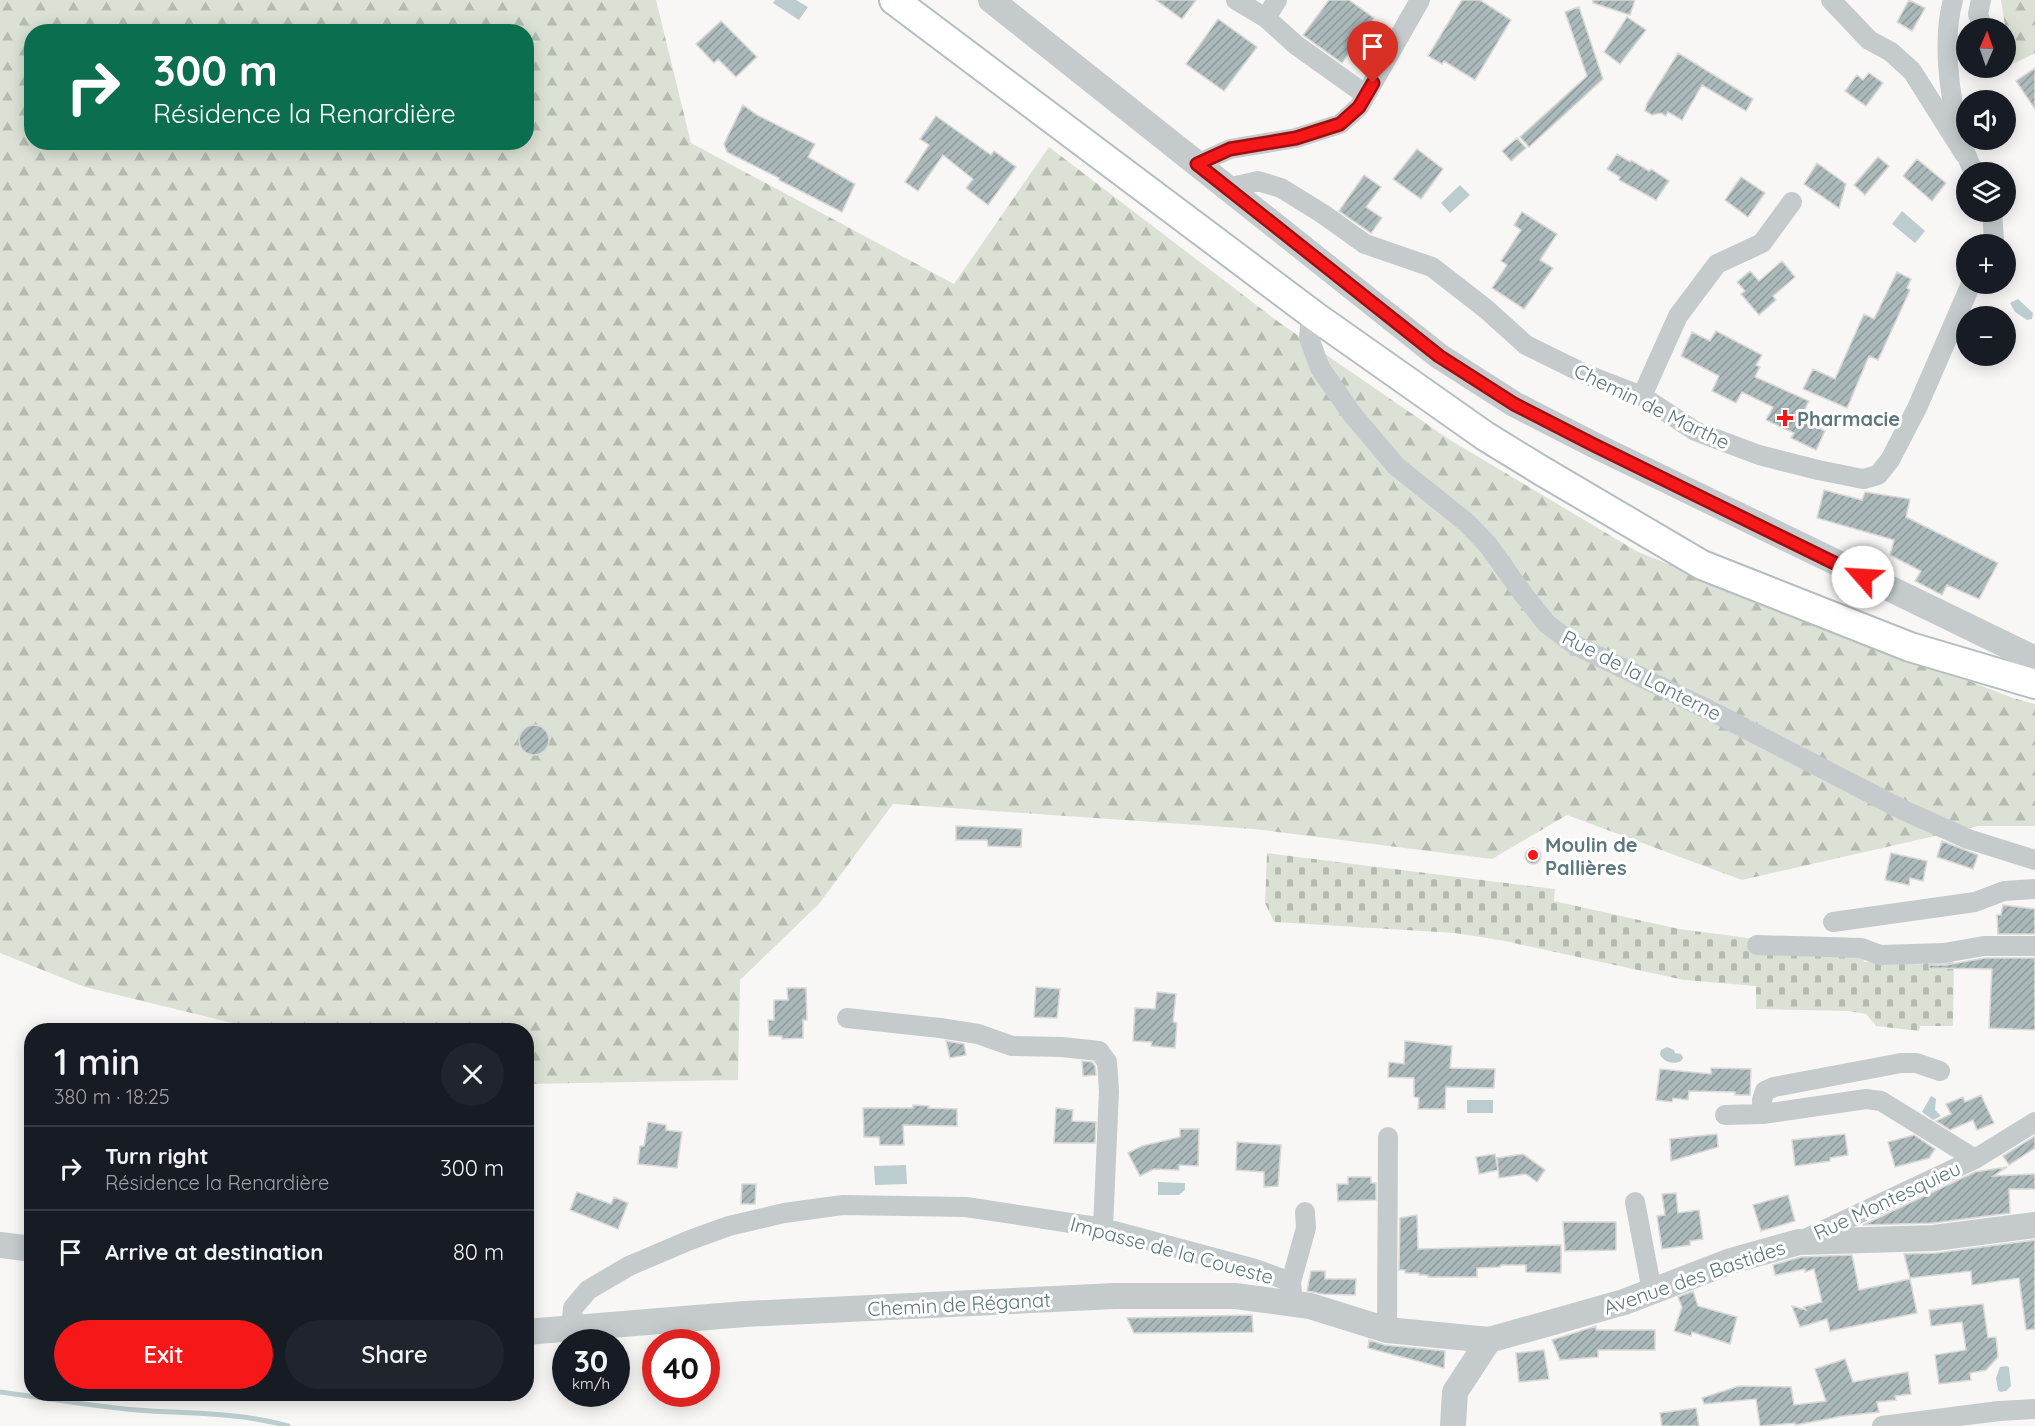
<!DOCTYPE html>
<html lang="en">
<head>
<meta charset="utf-8">
<style>
  :root { --surface:#171b24; --page:#20242c; --text:#f1f3f6; --muted:#9ea1a6; --line:#363941; --accent:#f61719 }
  body { margin:0; font-family:Quicksand,sans-serif; background:var(--page); color:var(--text); height:100vh; display:flex; flex-direction:column; font-size:22px; white-space:nowrap }
  * { box-sizing:border-box; margin:0 }
  p { font-size:20px; color:var(--muted) }
  .icon { flex:none; width:33px; height:33px; fill:none; stroke:currentColor; stroke-width:2; stroke-linecap:round; stroke-linejoin:round }
  .map { position:relative; flex:1; overflow:hidden }
  .details { position:absolute; left:24px; top:1023px; width:510px; height:378px; display:flex; flex-direction:column; background:var(--surface); border-radius:24px; box-shadow:0 3px 15px #0003 }
  .details>* { flex:none }
  .hud { position:absolute; left:24px; top:24px; width:510px; height:126px; border-radius:24px; box-shadow:0 3px 15px #0003; background:#0b6e4f; color:#fff; overflow:hidden }
  .needle { width:39px; rotate:2deg }
  .tools { position:absolute; left:1956px; top:18px; display:grid; gap:12px }
  .tools a { display:grid; place-items:center; width:60px; height:60px; border-radius:50%; background:var(--surface); box-shadow:0 3px 15px #0003; font-size:30px }
  .speed { position:absolute; left:552px; top:1329px; display:flex; gap:12px; font-size:30px; font-weight:700; text-align:center }
  .speed>* { display:grid; place-content:center; width:78px; height:78px; border-radius:50%; background:var(--surface); box-shadow:0 3px 15px #0003; line-height:1 }
  .speed small { font-size:15px; font-weight:400 }
  .speed .limit { border:9px solid #d22; background:#fff; color:#111 }
  .pin { position:absolute; display:grid; place-items:center; width:51px; height:51px; color:#fff; margin:-62px -26px; border-radius:50% 50% 50% 0; rotate:-45deg; box-shadow:0 0 6px #0007 }
  .pin .icon { rotate:45deg }
  .me { position:absolute; width:66px; margin:-33px; rotate:296deg; stroke-linejoin:round; filter:drop-shadow(0 0 4px #0008) }
  .turn { display:flex; align-items:center; gap:21px; height:126px; padding:0 30px; font-size:27px }
  .turn .icon { width:78px; height:78px; stroke-width:2.5 }
  .turn b { display:block; font-size:42px; line-height:51px }
  .round { display:grid; place-items:center; flex:none; width:63px; height:63px; border-radius:32px; background:var(--page) }
  .headline { display:flex; align-items:center; justify-content:space-between; height:102px; padding:0 30px }
  h1 { font-size:36px; font-weight:600; line-height:45px }
  .primary-button { display:flex; gap:12px; margin-top:auto; padding:12px 30px }
  .primary-button a { flex:1; height:69px; border-radius:36px; background:var(--accent); color:#fff; font-size:24px; font-weight:600; line-height:69px; text-align:center }
  .primary-button a+a { background:var(--page); color:var(--text) }
  ul { padding:0; list-style:none }
  li { display:flex; align-items:center; gap:18px; height:84px; padding:0 30px; border-top:2px solid var(--line) }
  li div { flex:1 }
  li b { display:block; font-size:22px }
  li em { font-style:normal }
  .map>svg:first-child { display:block }
  .forest { fill:url(#forest-firs); fill-rule:evenodd }
  .cemetery { fill:url(#cemetery-stones) }
  .water { fill:#bbcdce }
  .lines { fill:none; stroke-linecap:round; stroke-linejoin:round }
  .stream { stroke:#bbcdce; stroke-width:5 }
  .building { fill:url(#building-hatch); stroke:#dad9d7; stroke-width:1.5 }
  .secondary-casing { stroke:#b4bec0; stroke-width:32 }
  .minor { stroke:#c5cbcd; stroke-width:20 }
  .tertiary { stroke:#c5cbcd; stroke-width:26 }
  .secondary { stroke:#fff; stroke-width:28 }
  .route-casing { stroke:#a00f10; stroke-width:15 }
  .route { stroke:#f61719; stroke-width:10 }
  .poi-dot { fill:#f61719; stroke:#fff; stroke-width:2 }
  .labels { text-anchor:middle; dominant-baseline:central; stroke-width:6; stroke-linejoin:round; paint-order:stroke }
  .street-label { font-size:20px; fill:#5c777d; stroke:#fff }
  .poi-label { font-size:20px; font-weight:bold; fill:#5c777d; stroke:#fff; text-anchor:start }
</style>
</head>
<body>
<div class="map">
<svg width="2035" height="1426" viewBox="0 0 2035 1426">
  <defs>
    <pattern id="forest-firs" width="22" height="20" patternUnits="userSpaceOnUse" patternTransform="scale(1.5)"><rect width="22" height="20" fill="#dce1d5"/><path d="M5 1l3.5 6h-7zM16 11l3.5 6h-7z" fill="#b6bbb2"/></pattern>
    <pattern id="cemetery-stones" width="16" height="16" patternUnits="userSpaceOnUse" patternTransform="scale(1.5)"><rect width="16" height="16" fill="#dce1d5"/><path d="M2 7V4a2 2 0 0 1 4 0v3zM10 15v-3a2 2 0 0 1 4 0v3z" fill="#b6bbb2"/></pattern>
    <pattern id="building-hatch" width="6" height="6" patternUnits="userSpaceOnUse" patternTransform="scale(1.5)"><rect width="6" height="6" fill="#abb9bb"/><path d="M-1 1l2-2M0 6l6-6M5 7l2-2" fill="none" stroke="#8e9b9d"/></pattern>
  </defs>
  <rect width="100%" height="100%" fill="#f8f7f5"/>
  <path class="forest" d="M0,0h656l35,143 263,141 95,-137 231,176 170,117 188,112 375,146 22,6v122h-56l-237,54 -175,-65 -75,44 -238,-30 -361,-25 -74,100 -79,76 -2,100 -211,4 -1,-54h-265l-176,-43 -85,-34zM32,32h494v110h-494z
    M2001,0h34v53l-24,12z"/>
  <path class="cemetery" d="M1267,853l288,36 -1,12 125,28 184,24 1,9 80,-3 10,-3 -1,70h-33l-1,5 -43,-5 -10,-12 -17,-3 -93,-2v-23l-72,-6 -184,-40 -45,-7 -181,-11 -9,-19z"/>
  <path class="water" d="M775,0h21l12,7 -9,13 -26,-17z
    M1460,185l10,10 -20,18 -9,-10z
    M1902,211l23,20 -10,12 -23,-19z
    M2018,299l15,14 -1,6 -5,1 -12,-8 -5,-9z
    M1667,1047l7,3 1,3 6,1 2,4 -2,3c-7,4 -18,1 -21,-7l1,-4z
    M1931,1096l5,3 -1,11 6,6 -8,4 -11,-8z
    M1467,1100h26v13h-26z
    M906,1165l1,19 -32,1 -1,-19z
    M1158,1182l27,1v7l-6,5h-21z
    M2007,1366l2,2 2,18 -5,5 -6,1 -2,-2 -2,-12 4,-11z"/>
  <g class="lines">
    <path class="stream" d="M0,1392c46,6 91,14 137,18 51,4 102,2 151,16"/>
  </g>
  <path class="building" d="M1156,0h40l-14,19z
    M1329,0h20l25,18 -32,45 -39,-28z
    M1462,0h18l31,20 -36,60 -31,-19 -2,3 -14,-8z
    M1593,0h42l-5,15 -37,-12z
    M1909,0l16,8 -13,23 -15,-9z
    M1579,7l24,72 -74,68 -9,-10 67,-61 -22,-64z
    M1627,17l19,13 -26,34 -16,-12z
    M1218,19l39,28 -33,44 -38,-27z
    M721,21l36,36 -21,20 -18,-18 -4,4 -18,-19z
    M1678,53l75,46 -7,12 -44,-26 -20,35 -14,-8 -2,4 -5,-3 -9,2 -7,-4 2,-8z
    M2035,68v41l-19,-28z
    M1869,73l14,10 -17,23 -21,-15 12,-16 6,5z
    M743,105l14,10 58,29 -7,13 47,27 -13,28 -63,-32v-2l-52,-26 -3,-8z
    M936,116l55,39 3,-4 22,16 -28,38 -22,-17 7,-9 -30,-24 -25,36 -13,-9 24,-37 -9,-6z
    M1517,138l9,10 -15,13 -9,-10z
    M1417,149l26,20 -22,30 -28,-20z
    M1617,154l13,8 1,-2 18,11 2,-2 18,12 -13,19 -37,-20 1,-3 -13,-8z
    M1878,157l11,9 -24,29 -11,-10z
    M1917,159l29,24 -14,18 -29,-25z
    M1817,163l29,21 -7,24 -35,-24z
    M1364,175l17,12 -15,20 16,11 -11,15 -32,-22z
    M1741,177l24,16 -17,24 -23,-17z
    M1522,212l35,22 -17,26 13,8 -29,41 -32,-21 15,-23 -6,-4 20,-31 -7,-5z
    M1782,261l13,16 -22,19 3,4 -17,15 -18,-21 4,-3 -8,-9 13,-11 9,10z
    M1897,272l14,7 -4,9 3,2 -32,70 -9,-4 -22,52 -44,-19 10,-20 22,10 29,-65 10,5z
    M1716,331l46,24 -6,10 4,2 -5,10 54,24 -9,18 25,12 -9,19 -25,-12 3,-5 -28,-13 7,-13 -31,-15 -6,11 -24,-12 7,-15 -38,-20 11,-24 18,9z
    M1824,490l38,10 3,-8 45,7 -4,18 92,46 -19,36 -32,-14 -5,10 -27,-14 6,-10 -31,-16 4,-15 -77,-22z
    M519 740a15 15 0 1 1 30 0a15 15 0 1 1-30 0Z
    M956,826l66,3 -1,18 -33,-1 -1,-6h-31z
    M1942,841l36,14 -5,14 -36,-12z
    M1525 856a8 8 0 1 1 16 0a8 8 0 1 1-16 0Z
    M1891,853l36,8 -4,20 -13,-3 -1,7 -24,-5z
    M2003,905l32,4v25h-37l-1,-19h4z
    M1985,958h50v72l-46,-2 3,-59 -63,-1v-3h17z
    M1036,987l24,2 -3,29 -23,-1z
    M787,988h19l1,32h-4v18l-21,1v-3h-13l-1,-16h6v-20h14z
    M1157,992l19,2 -3,28 4,1 -2,25 -24,-2 1,-4 -19,-1 2,-33 20,1z
    M946,1041l18,3 2,11 -16,3z
    M1405,1041l47,5 -2,22 45,1 -1,19 -48,-1 -1,22h-27l1,-11 -5,-1v-19l-26,-1 1,-15 15,2z
    M1082,1061l10,1 3,4 1,9 -13,1z
    M1711,1068l40,1 -1,26h-15v-3l-46,-1 -1,9 -15,-2 -1,4 -16,-2 4,-31 51,5z
    M1981,1095l13,28 -17,7 -4,-10 -23,10 -14,-9 15,-7 -5,-10 17,-7 2,5z
    M913,1105l16,1 -1,2 29,1v17l-54,-1 1,20h-24l-1,-8h-15l-1,-29h50z
    M1056,1108l17,2 -1,11 24,1 -1,21h-41z
    M648,1122l18,3v5l16,2 -5,36 -39,-4 2,-18h4z
    M1180,1129h19l-1,37 -19,-1v5l-25,-1 -14,7 -12,-23 14,-7 38,-9z
    M1717,1134l1,13 -47,14 -1,-22z
    M1845,1134l3,21 -18,3v3l-35,5 -3,-26z
    M1914,1135l21,14 -6,9 -34,9 -7,-25z
    M2035,1136v12l-26,17 -6,-9z
    M1237,1142l44,3 -3,41 -14,1v-15l-28,-2z
    M1495,1154l3,16 -19,4 -3,-17z
    M1523,1154l22,16 -8,12 -11,-8 -27,4 -2,-20z
    M2007,1167l-14,9 42,-2v15h-26l1,24 -77,10 -70,2 112,-53z
    M1348,1177h23v6h5v17l-38,1 -1,-17h11z
    M742,1184h14l-1,20h-14z
    M577,1192l34,12 3,-7 14,6 -10,26 -48,-19z
    M1676,1193l2,20 21,-3 4,29 -13,2v4l-28,4 -5,-33 8,-1 -3,-21z
    M1788,1195l7,26 -34,10 -8,-26z
    M1417,1215l1,34 143,-4v28l-35,-1v-7h-25l-1,2 -23,1v9h-49v-2h-9v-2h-14v-3h-6l1,-52z
    M1563,1222h53v28l-51,1z
    M2035,1240v89l-9,1 -7,-52 -47,7 -1,-14 -61,7 -6,-24 32,-1z
    M1852,1255l7,35 51,-11 7,34 -87,18 -3,-12 -27,8 -8,-21 14,4 -2,-3 18,-5 -8,-33 -9,3v-3l-30,6 -2,-10 28,-8z
    M1311,1271h14v8h31l-1,16 -32,-1 -16,-3z
    M1693,1291l5,15 39,11 -7,27 -38,-12 -1,4 -17,-5 8,-24 -4,-10z
    M1983,1304l5,34 8,-1 2,20 -12,13 -16,3 1,7 -32,4 -4,-29 31,-5 -4,-28 -31,4 -2,-16z
    M1252,1315l1,17 -119,1 -7,-15z
    M1596,1326v4h59v20h-57v7l-38,3 -8,-20z
    M1369,1340l16,5 60,6 -1,17 -76,-20z
    M1544,1350l5,29 -30,3 -3,-29z
    M1845,1359l8,23 55,-10 3,22 -16,2 1,4 -19,2 2,10 -36,4 -48,9v-2l-35,3 -4,-27 -52,5 -2,-6 37,-12 52,1 3,18 32,-4 -11,-32z
    M1696,1408l3,18h-37l-2,-13z"/>
  <g class="lines">
    <defs>
      <path id="secondary" d="M894,0l422,317 169,119 57,35 160,94 208,82 125,37"/>
    </defs>
    <use href="#secondary" class="secondary-casing"/>
    <path class="minor" d="M1236,0l30,18
      M1277,0l-11,18 30,27 70,50
      M1831,0l38,40 22,12 21,19 53,84
      M1953,0c-13,46 -1,130 21,172
      M1981,0l-3,14 5,14
      M1197,164l33,-15 66,-11 44,-14 19,-17 61,-107
      M1227,188l31,-7 23,7 42,26 42,30 67,23 54,42 40,36 59,29 57,22 53,35 64,24 59,15 45,9 15,-4 12,-15 27,-52 54,-124
      M1991,244l3,-4 -2,-28
      M1316,317l-6,10 -1,11 11,30 32,46 44,52 71,57 21,22 35,49 24,30 28,21 140,68 188,97 65,29 67,21
      M1642,396l36,-80 39,-52 45,-21 30,-41
      M1833,922l142,-20 29,-11 31,-2
      M1757,945l104,3 19,7 64,-2 40,-7h51
      M847,1018l93,10 38,6 34,12 50,1 37,4 8,11 2,29 -6,137
      M1763,1114l-1,-14 3,-9 9,-4 127,-24h15l24,8
      M1725,1115l38,-1 103,-15 15,2 94,58
      M1635,1202l17,89
      M1805,1239l170,-80 60,-37
      M1291,1282l15,-54 -1,-16
      M571,1329l2,-21 15,-18 41,-24 61,-26 39,-14 55,-13 59,-8 123,2 137,21 152,41 36,13 2,22
      M1387,1330l1,-193
      M1882,1426l117,-15 36,-2"/>
    <path class="tertiary" d="M991,0l448,356 75,48 80,41 441,214
      M0,1245l32,4
      M526,1332l219,-18 370,-18h120l75,10 77,24 102,10
      M1453,1426l2,-34 34,-52 135,-38 107,-41 68,-19 135,-4 101,-13"/>
    <use href="#secondary" class="secondary"/>
  </g>
  <g class="lines">
    <defs>
      <path id="route" d="M1373,83l-14,24 -19,17 -44,14 -66,11 -33,15 242,192 75,48 80,41 269,132"/>
    </defs>
    <use href="#route" class="route-casing"/>
    <use href="#route" class="route"/>
  </g>
  <g class="poi-dot">
    <path d="M1782 409h6v6h6v6h-6v6h-6v-6h-6v-6h6z"/>
    <circle cx="1533" cy="855" r="6"/>
  </g>
  <g class="labels">
    <g class="street-label">
      <text transform="translate(1652 406) rotate(26)">Chemin de Marthe</text>
      <text transform="translate(1642 675) rotate(27)">Rue de la Lanterne</text>
      <text transform="translate(1887 1200) rotate(-25)">Rue Montesquieu</text>
      <text transform="translate(1172 1250) rotate(15)">Impasse de la Coueste</text>
      <text transform="translate(1694 1277) rotate(-19)">Avenue des Bastides</text>
      <text transform="translate(959 1304) rotate(-3)">Chemin de Réganat</text>
    </g>
    <g class="poi-label">
      <text x="1797" y="418">Pharmacie</text>
      <text x="1545" y="844">Moulin de<tspan x="1545" dy="23">Pallières</tspan></text>
    </g>
  </g>
</svg>
<div class="tools">
<a><svg class="needle" viewBox="-14 -14 28 28"><path d="M0-13l5 13h-10z" fill="#e53935"/><path d="M0 13l5-13h-10z" fill="#9ea1a6"/></svg></a>
<a><svg class="icon" aria-label="sound" viewBox="0 0 24 24"><path d="M4 9h4l5-4v14l-5-4H4zM17 9q2 3 0 6"/></svg></a>
<a><svg class="icon" aria-label="layers" viewBox="0 0 24 24"><path d="M12 4l9 5-9 5-9-5zM3 14l9 5 9-5"/></svg></a>
<a>+</a>
<a>−</a>
</div>
<div class="speed"><div>30<small>km/h</small></div><div class="limit">40</div></div>
<div class="pin" style="left:1373px;top:83px;background:#d93025"><svg class="icon" aria-label="arrive" viewBox="0 0 24 24"><path d="M6 21V4h12l-3 4 3 4H6"/></svg></div>
<svg class="me" style="left:1863px;top:577px" viewBox="-20 -20 40 40"><circle r="19" fill="#fff"/><path d="M0-13L10 11 0 6-10 11z" fill="#f61719"/></svg>
<div class="hud">
<div class="turn"><svg class="icon" aria-label="right" viewBox="0 0 24 24"><path d="M7 20v-9h11M14 6l5 5-5 5"/></svg><div><b>300 m</b>Résidence la Renardière</div></div>
</div>
<section class="details">
<div class="headline"><div><h1>1 min</h1><p>380 m · 18:25</p></div><a class="round"><svg class="icon" aria-label="close" viewBox="0 0 24 24"><path d="M6 6l12 12M18 6L6 18"/></svg></a></div>
<ul>
<li><svg class="icon" aria-label="right" viewBox="0 0 24 24"><path d="M7 20v-9h11M14 6l5 5-5 5"/></svg><div><b>Turn right</b><p>Résidence la Renardière</p></div><em>300 m</em></li>
<li><svg class="icon" aria-label="arrive" viewBox="0 0 24 24"><path d="M6 21V4h12l-3 4 3 4H6"/></svg><div><b>Arrive at destination</b></div><em>80 m</em></li>
</ul>
<div class="primary-button"><a>Exit</a><a>Share</a></div>
</section>
</div>
</body>
</html>
